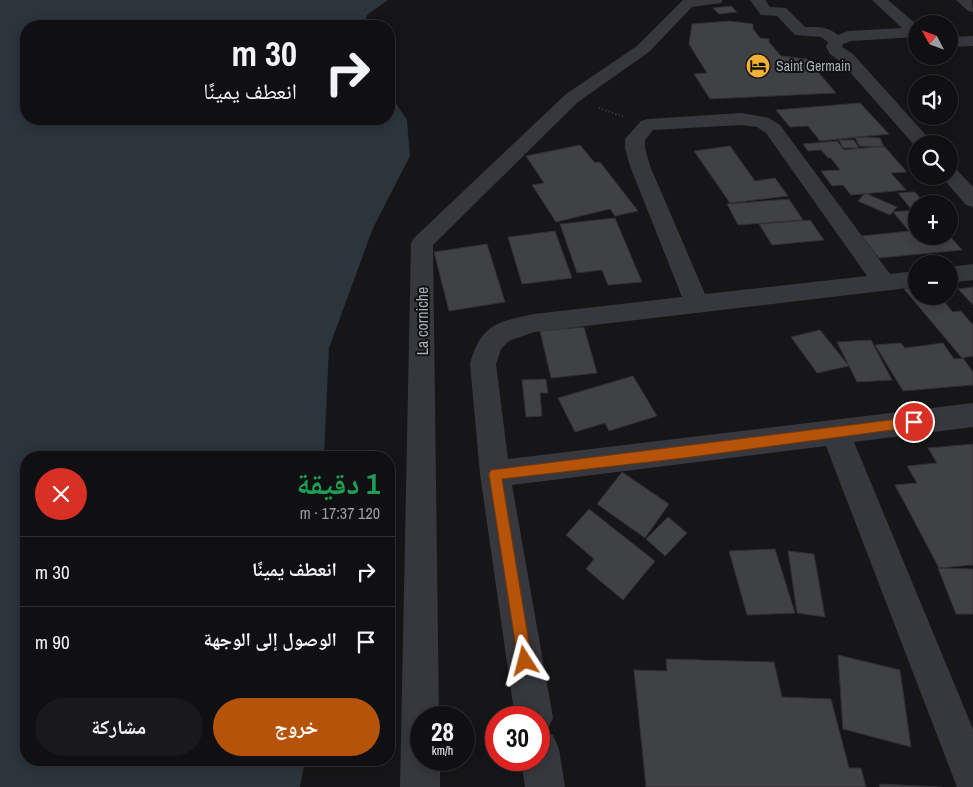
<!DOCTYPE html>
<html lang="ar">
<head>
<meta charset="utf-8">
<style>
  :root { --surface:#101012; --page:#19191b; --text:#f1f3f6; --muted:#9c9d9f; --line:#303032; --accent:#b45309 }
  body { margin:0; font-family:"Archivo Narrow","Noto Naskh Arabic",sans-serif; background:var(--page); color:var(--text); direction:rtl; height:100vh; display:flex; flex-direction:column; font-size:19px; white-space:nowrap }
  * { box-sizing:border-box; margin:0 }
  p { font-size:16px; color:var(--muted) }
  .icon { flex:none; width:28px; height:28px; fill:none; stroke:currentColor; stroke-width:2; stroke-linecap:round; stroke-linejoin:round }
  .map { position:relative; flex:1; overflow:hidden; direction:ltr }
  .details { position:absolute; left:20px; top:451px; width:375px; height:315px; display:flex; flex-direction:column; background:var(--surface); border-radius:20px; box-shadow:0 2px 12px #0003,0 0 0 1px var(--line); direction:rtl }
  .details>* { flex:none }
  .banner { position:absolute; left:20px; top:20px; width:375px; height:105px; border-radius:20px; box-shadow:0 2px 12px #0003,0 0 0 1px var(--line); direction:rtl; background:#101012; color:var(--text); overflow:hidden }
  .needle { width:32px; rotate:311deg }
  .fabs { position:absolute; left:908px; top:15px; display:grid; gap:10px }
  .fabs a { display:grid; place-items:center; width:50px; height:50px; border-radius:50%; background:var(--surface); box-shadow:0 2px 12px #0003,0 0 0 1px var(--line); font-size:25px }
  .speed { position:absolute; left:410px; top:706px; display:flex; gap:10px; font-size:25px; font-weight:700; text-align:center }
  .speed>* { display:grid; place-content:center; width:65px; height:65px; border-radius:50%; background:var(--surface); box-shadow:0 2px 12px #0003,0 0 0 1px var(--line); line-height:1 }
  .speed small { font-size:12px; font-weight:400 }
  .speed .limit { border:8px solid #d22; background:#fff; color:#111 }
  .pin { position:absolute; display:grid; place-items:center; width:42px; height:42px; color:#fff; margin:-21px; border:2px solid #fff; border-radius:50%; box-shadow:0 1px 5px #0007 }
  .me { position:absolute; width:55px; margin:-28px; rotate:351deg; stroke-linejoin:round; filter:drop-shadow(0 0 4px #0008) }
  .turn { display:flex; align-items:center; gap:18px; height:105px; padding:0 15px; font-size:22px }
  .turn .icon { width:65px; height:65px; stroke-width:2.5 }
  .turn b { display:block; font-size:35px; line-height:42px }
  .round { display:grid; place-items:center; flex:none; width:52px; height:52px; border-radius:26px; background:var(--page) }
  .summary { display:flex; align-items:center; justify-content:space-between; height:85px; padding:0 15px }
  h1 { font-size:30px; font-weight:700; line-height:38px; color:#1e9e55 }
  .button { display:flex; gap:10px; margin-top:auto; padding:10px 15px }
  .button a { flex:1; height:58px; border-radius:30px; background:var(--accent); color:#fff; font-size:20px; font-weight:700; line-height:58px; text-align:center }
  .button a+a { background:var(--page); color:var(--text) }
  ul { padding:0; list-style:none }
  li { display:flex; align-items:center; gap:15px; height:70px; padding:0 15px; border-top:1px solid var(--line) }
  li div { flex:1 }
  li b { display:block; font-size:19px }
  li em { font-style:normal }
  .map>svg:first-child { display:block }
  .water { fill:#2c353c }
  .building { fill:#404145; stroke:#303034 }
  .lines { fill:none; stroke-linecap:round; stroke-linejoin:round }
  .path { stroke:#3d3f44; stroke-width:2; stroke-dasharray:1 2.5; stroke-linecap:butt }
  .minor { fill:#37383d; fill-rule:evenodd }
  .route { fill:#b45309; stroke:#753606 }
  .labels { text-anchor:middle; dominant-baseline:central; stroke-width:4; stroke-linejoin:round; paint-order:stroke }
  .far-poi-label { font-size:14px; fill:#a8adb8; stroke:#111113; text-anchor:start }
  .street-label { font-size:16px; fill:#a8adb8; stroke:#111113 }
</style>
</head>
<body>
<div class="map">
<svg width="973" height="787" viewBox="0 0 973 787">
  <rect width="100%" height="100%" fill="#161618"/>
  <path class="water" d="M0,0h388l-21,15 -3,11h-338v93h363v-26l18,27 3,36 -37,72 -44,120 -5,109 -298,1v302h279l-5,27h-300z"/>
  <path class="building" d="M731,6l6,6 -18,2 -6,-6z
    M730,21l23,3v5l7,9 9,1v3l12,14 26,3 29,34 -126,6 -16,-25 13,-1 -18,-29 3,-20z
    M860,103l29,31 -69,7 -12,-15 -18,1 -14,-17z
    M855,137l25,1 4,9 -25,-1z
    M839,140h15l5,8h-16z
    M837,141l7,9 40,-4 23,26 -16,1 15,17 -55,5 -8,-10 -11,1 -11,-15 19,-1 -9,-12h-3l-7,-8 -13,1 -5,-7z
    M580,145l15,18 5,-1 38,49 -23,5 -5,-7 -54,13 -24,-37 12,-2 -18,-27z
    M730,146l25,35 20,-3 13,18 -58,7 -36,-52z
    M915,192l10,12h-9v6h-4l-14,-17z
    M865,193l32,14 -7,8 -32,-14z
    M789,199l14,21 -65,5 -11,-21z
    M916,210v26h33v-1l13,15 -83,8 -17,-22 47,-5 -16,-19z
    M615,218l27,64 -34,3 -6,-15 -25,3 -17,-49z
    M810,220l14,20 -52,5 -13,-21z
    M555,231l17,47 -50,6 -14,-47z
    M487,244l18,58 -56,9 -15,-59z
    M916,287v9h23l14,16 8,-1 12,14v31l-11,2 -58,-69z
    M973,287v18l-15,-16z
    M584,327l13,46 -46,5 -11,-47z
    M820,330l29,36 -32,7 -26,-36z
    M871,340l21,40 -35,2 -20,-40z
    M901,343l4,5 38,-5 11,16 9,-1 10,14v13l-70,6 -28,-46z
    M633,376l24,40 -48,15 -4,-8 -30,9 -17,-34z
    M546,379l2,14h-8l2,23 -16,1 -4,-37z
    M973,444v121l-34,3 -44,-83 22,-2 -10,-17 30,-3 -9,-15z
    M622,472l47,32 -24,34 -48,-34z
    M589,509l66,52 -32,39 -37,-31 8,-10 -28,-24z
    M668,517l19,16 -22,23 -19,-17z
    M775,549l20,64 -48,2 -18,-64z
    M788,551l26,3 11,63 -28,-4z
    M938,568l35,1v45h-17z
    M838,655l62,15 11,77 -68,-18z
    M666,659l108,3 8,35 49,2 18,69h12l5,19h-220l-12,-117 33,1z
    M879,784l63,3h-62z"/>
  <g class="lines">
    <path class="path" d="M599,108l25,9"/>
    <path class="minor" d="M683,0h40l-2,3 -29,4 -43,45 -71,50 -145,143 6,473h-18v42h19v27h-40l11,-544 3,-5 152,-144 71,-48z
      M750,0h15l5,7 16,1 19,19c13,0 22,-1 33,8l10,-4 54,-3 -30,-28h16l28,24v13l-65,4 -8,3 -1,3 11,7 81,90h-18v3l-75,-85 -11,-8 -4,-7 2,-5 -7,-5 -26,-2 -18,-19 -16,-1z
      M956,0h16l1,12 -5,-1z
      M973,36v10l-24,1v-10z
      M741,113l28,5 11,7 110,149 26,-3v16l-382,45 -25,9 -8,8 -5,15 12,95 465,-56v24l-119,15 119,287v58h-16l-131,-341 -314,39 41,233 -7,14 7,3 6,14 6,38h-40l-4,-27h18v-42h-24l-35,-244 -10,-110c11,-40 27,-42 64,-50l148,-17 -52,-131 -5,-18v-9l16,-18 7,-2zM741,125l16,2 9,6 101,143 -162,18 -55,-128 -5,-18v-8l8,-10z
      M949,167l7,2 17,18v20l-7,-2 -25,-29h8z
      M973,264v16l-24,3v-16z"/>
  </g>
  <path class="route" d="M914,417l4,2 2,3 -2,4 -4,1 -230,31 -182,21 30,182 -2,6 -5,2 -6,-2 -30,-193 2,-4z"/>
  <defs>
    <symbol id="hotel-disc" viewBox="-11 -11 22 22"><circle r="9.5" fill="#f2b134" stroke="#111113"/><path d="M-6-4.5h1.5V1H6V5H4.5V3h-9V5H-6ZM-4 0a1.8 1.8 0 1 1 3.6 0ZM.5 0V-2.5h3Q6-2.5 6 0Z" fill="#111"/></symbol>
  </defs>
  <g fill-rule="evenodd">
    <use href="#hotel-disc" x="744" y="52" width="28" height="28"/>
  </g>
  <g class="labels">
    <g class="far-poi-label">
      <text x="776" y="66">Saint Germain</text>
    </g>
    <g class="street-label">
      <text transform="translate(422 321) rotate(-90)">La corniche</text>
    </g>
  </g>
</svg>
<div class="fabs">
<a><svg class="needle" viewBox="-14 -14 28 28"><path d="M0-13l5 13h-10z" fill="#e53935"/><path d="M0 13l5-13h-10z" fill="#9c9d9f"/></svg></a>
<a><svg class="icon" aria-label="sound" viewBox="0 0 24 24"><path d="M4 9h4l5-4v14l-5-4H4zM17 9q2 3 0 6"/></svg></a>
<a><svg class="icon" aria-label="search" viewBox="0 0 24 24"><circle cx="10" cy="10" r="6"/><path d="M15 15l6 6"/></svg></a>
<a>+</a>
<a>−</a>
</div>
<div class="speed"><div>28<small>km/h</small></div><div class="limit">30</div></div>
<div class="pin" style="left:914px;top:422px;background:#d93025"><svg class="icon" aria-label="arrive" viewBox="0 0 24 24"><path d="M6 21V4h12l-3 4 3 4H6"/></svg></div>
<svg class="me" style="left:525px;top:661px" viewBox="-20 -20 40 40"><path d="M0-17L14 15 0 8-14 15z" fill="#b45309" stroke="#fff" stroke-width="4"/></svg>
<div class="banner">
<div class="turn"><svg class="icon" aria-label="right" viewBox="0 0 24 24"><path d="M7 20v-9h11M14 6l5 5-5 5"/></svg><div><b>30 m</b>انعطف يمينًا</div></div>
</div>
<section class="details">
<div class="summary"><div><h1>1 دقيقة</h1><p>120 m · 17:37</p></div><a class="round" style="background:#d93025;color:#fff"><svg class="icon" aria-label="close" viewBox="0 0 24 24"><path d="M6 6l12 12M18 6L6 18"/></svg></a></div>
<ul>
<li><svg class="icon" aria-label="right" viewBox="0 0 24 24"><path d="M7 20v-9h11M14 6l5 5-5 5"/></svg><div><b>انعطف يمينًا</b></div><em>30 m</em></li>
<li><svg class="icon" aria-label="arrive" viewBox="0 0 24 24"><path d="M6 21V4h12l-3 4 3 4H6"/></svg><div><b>الوصول إلى الوجهة</b></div><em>90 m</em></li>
</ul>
<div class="button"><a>خروج</a><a>مشاركة</a></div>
</section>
</div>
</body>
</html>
